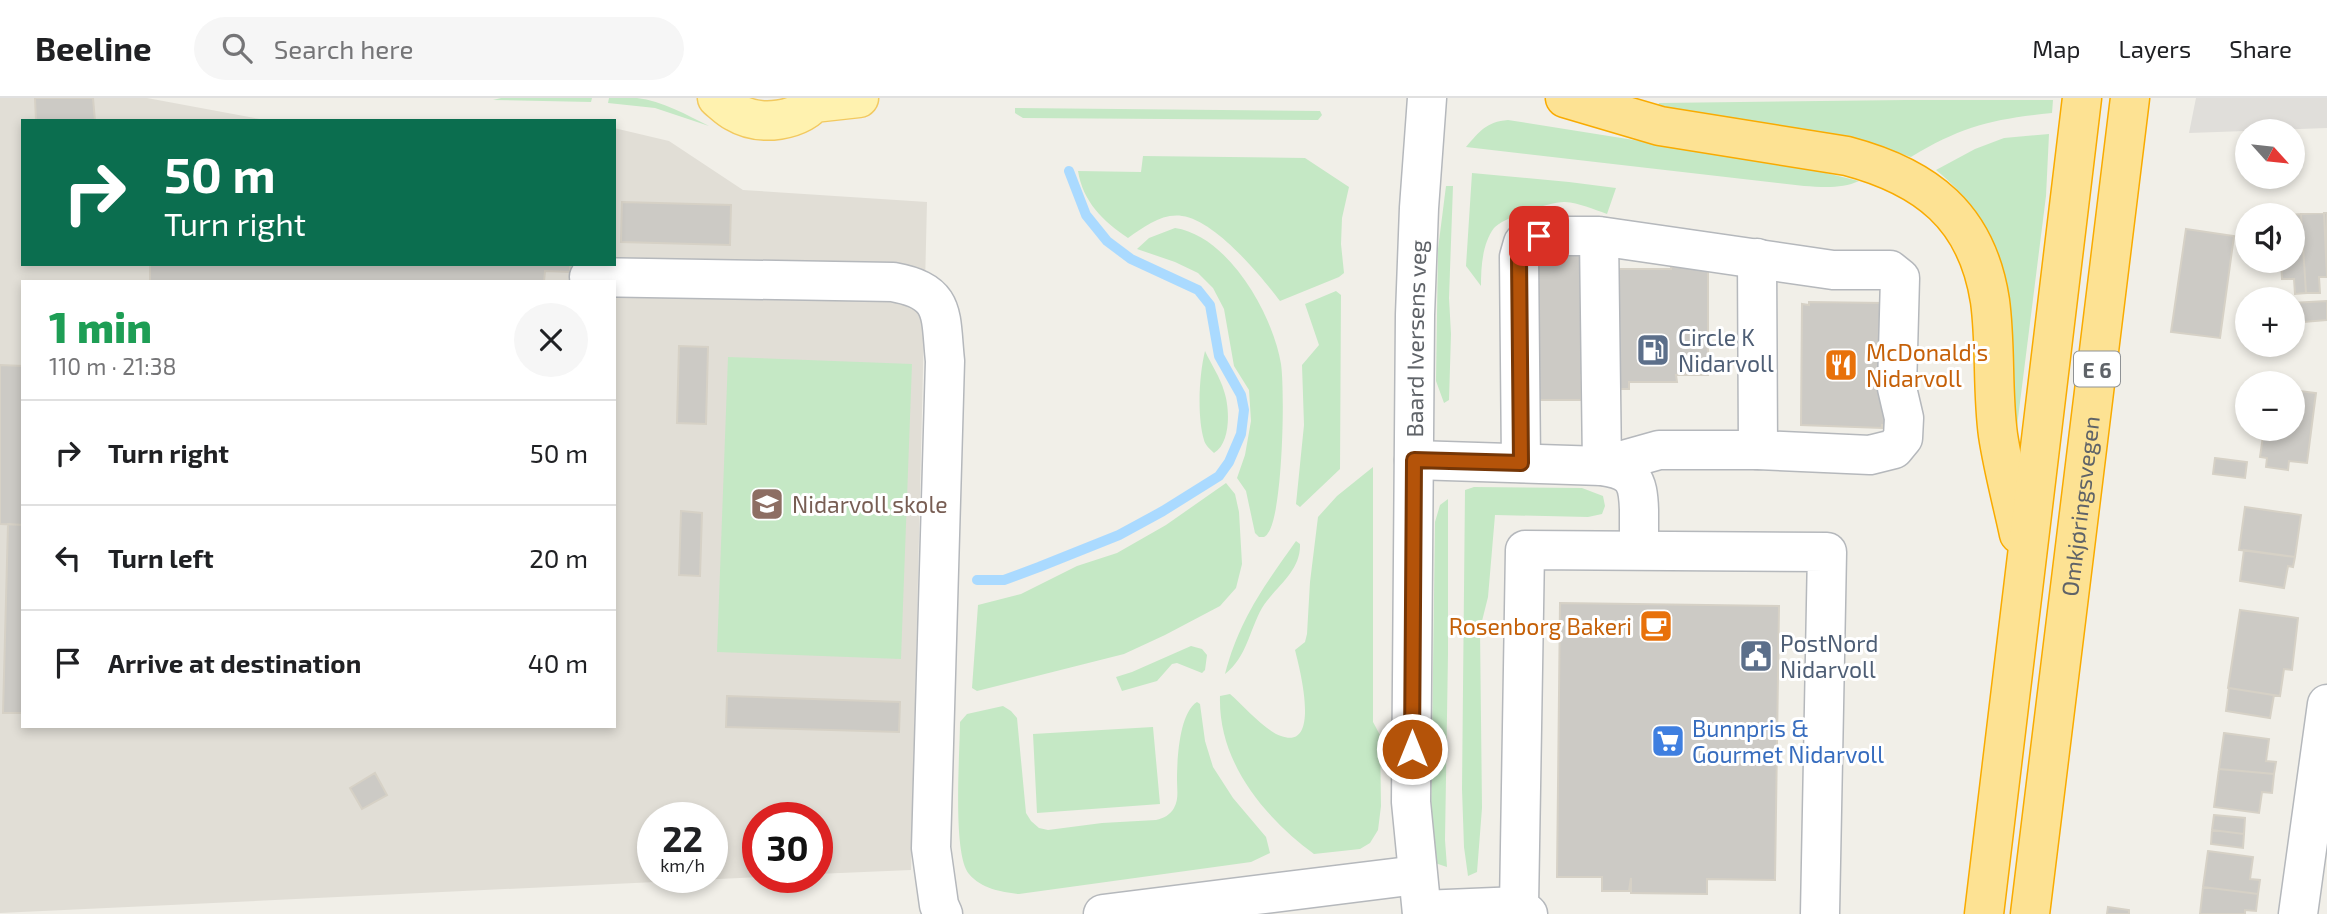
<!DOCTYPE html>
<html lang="en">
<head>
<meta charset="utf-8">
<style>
  :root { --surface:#fff; --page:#f6f6f6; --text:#202124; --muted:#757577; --line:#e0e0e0 }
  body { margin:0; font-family:"Exo 2",sans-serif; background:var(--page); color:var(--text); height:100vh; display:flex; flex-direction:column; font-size:26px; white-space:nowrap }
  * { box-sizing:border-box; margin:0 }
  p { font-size:23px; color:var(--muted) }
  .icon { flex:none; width:38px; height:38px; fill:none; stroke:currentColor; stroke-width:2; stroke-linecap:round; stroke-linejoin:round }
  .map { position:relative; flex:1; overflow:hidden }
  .details { position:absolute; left:21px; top:182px; width:595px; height:448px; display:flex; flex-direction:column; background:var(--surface); border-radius:0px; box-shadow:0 4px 10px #0003 }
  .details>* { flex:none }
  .hud { position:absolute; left:21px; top:21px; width:595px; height:147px; border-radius:0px; box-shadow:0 4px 10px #0003; background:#0b6e4f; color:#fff; overflow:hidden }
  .needle { width:46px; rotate:117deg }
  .tools { position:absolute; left:2235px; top:21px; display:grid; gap:14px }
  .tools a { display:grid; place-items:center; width:70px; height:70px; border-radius:50%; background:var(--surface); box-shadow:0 4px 10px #0003; font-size:35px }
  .speed { position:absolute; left:637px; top:704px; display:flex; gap:14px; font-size:35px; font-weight:700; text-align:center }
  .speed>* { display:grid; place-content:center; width:91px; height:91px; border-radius:50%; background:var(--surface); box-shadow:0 4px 10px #0003; line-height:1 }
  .speed small { font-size:18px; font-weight:400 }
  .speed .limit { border:10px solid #d22; background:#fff; color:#111 }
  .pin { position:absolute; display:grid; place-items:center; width:60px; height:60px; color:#fff; margin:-30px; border-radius:14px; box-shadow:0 4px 10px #0006 }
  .me { position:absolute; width:77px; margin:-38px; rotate:0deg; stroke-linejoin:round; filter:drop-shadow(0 0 5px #0008) }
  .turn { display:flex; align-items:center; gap:24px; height:147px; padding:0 28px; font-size:32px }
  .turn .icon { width:91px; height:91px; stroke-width:2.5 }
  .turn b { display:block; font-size:49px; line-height:60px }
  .round { display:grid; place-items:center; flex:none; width:74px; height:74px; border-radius:37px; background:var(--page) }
  .headline { display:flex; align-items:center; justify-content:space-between; height:119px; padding:0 28px }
  h1 { font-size:42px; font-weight:800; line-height:52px; color:#1e9e55 }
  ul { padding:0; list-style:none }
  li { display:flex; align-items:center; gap:21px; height:105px; padding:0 28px; border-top:2px solid var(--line) }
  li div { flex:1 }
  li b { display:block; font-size:26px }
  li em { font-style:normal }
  header { display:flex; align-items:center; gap:42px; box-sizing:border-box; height:98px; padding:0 35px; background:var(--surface); border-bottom:2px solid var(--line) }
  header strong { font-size:33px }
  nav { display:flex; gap:38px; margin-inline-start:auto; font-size:24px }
  .search { width:490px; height:63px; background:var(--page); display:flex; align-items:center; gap:18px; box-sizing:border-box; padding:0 24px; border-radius:38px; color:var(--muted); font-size:26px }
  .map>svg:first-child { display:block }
  .industrial { fill:#e0deda }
  .education { fill:#e1ded6; fill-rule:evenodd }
  .green { fill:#c5e8c5 }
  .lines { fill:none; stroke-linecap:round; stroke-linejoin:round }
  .stream { stroke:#aadaff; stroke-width:10 }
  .building { fill:#cccac5; stroke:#d6d1c6; stroke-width:2 }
  .minor-casing { stroke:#b5b8bc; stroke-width:41 }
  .major-casing { stroke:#f2c960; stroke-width:41 }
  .highway-casing { stroke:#f9ab00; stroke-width:41 }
  .minor { stroke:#fff; stroke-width:38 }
  .major { stroke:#fff2af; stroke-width:38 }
  .highway { stroke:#fde293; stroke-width:38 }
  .route-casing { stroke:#753606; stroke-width:18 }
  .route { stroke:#b45309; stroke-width:12 }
  .labels { text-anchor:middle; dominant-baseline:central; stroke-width:6; stroke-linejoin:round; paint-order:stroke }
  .shield { fill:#fff; stroke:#8f9295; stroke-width:2 }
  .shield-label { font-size:21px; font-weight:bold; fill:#5f6368 }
  .service-label { font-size:23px; fill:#4e5e75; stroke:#fff; text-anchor:start }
  .street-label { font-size:23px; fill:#5f6368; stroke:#fff }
  .food-label { font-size:23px; fill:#c56008; stroke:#fff; text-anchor:start }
  .education-label { font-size:23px; fill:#785e54; stroke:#fff; text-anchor:start }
  .shop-label { font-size:23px; fill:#366cbe; stroke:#fff; text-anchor:start }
</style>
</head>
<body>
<header>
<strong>Beeline</strong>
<div class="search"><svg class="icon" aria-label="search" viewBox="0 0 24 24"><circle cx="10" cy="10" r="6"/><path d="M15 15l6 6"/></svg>Search here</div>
<nav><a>Map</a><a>Layers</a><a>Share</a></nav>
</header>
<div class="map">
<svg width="2327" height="816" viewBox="0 0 2327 816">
  <rect width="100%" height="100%" fill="#f1efe8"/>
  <path class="industrial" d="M2196,0h131v30l-138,5z"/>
  <path class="education" d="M0,0h147l113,21 327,2h-564v143h591v-136l55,13 74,49 184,12 -16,668 -94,4v-57h-59v60h3l-761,36zM23,184h591v444h-591zM653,719h59v60h-59z"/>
  <path class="green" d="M501,0h91l-1,4 -98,-2z
    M609,0c9,0 19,0 28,0 25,3 50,17 72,28l-54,-18 -47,-5z
    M1906,2h147l-1,13c-59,6 -90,13 -141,44l-41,-13 -214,-33 3,-8z
    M1015,10l305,3 2,4 -4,5 -295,-2 -8,-5z
    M1508,22l289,46 62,15c-17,8 -37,6 -55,5l-338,-39c14,-16 20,-25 42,-27z
    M2049,36l-3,62 -30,238 -19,-178c-12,-36 -32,-62 -61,-86l39,-21 29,-11z
    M1143,58l162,2 44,29 -7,31 -1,26 3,29 -5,4 -59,24c-19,-25 -65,-81 -98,-85 -20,-3 -38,11 -54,22 -25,-17 -45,-36 -50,-67l63,1z
    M1472,75l97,9 47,6 -9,26c-14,-5 -28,-11 -42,-12 -13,-1 -63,16 -71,26 -12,16 -13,40 -13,58l-15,-20z
    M1446,88h7l-4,112 2,36 -2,66 -5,3 -8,-22 2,-132z
    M1175,130c54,8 98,87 106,136 4,27 2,149 -13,169 -3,5 -5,4 -9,4l-4,-4 -9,-42 -9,-13 8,-23 6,-34 -2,-31 -15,-24 -10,-57 -11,-21 -15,-15 -23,-11 -38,-13 12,-11z
    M1336,193l5,4 -1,174 -40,38 -4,-3 8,-79 -2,-60 17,-20 -14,-41z
    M1205,253c6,13 15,26 19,40 6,17 7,52 -10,62 -4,-4 -9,-8 -10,-13 -7,-23 -5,-65 1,-89z
    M728,259l184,7 -11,295 -184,-7z
    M1373,369v255l7,13 1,71 -3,24 -8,13 -10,6 -46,5c-50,-37 -96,-92 -94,-158l10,-2c14,12 34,36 51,42 41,15 18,-70 14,-86l10,-8 2,-8 3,-52 8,-65 19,-21z
    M1226,385l9,11 4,18 3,52 -6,24 -16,18 -55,29 -41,19 -147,37 -5,-3 6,-83 43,-11 56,-28 40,-13 49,-28z
    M1474,389l108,1 21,8 2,10 -3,8 -14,3 -93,-2 -7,82 -8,32 2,179 -5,64 -9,4 -4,-29 -2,-58 3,-299z
    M1448,401v155l-3,186 2,27 -15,-5 -1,-46 4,-294 5,-17z
    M1296,443l4,3c1,28 -25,43 -38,64 -13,23 -15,49 -37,66 14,-54 39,-88 71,-133z
    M1191,548l11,3 5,6 -2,15 -3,3 -25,-10 -5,1 -15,17 -35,10 -6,-14 16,-5z
    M1197,604l3,2 5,37 8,26 20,31 33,39 4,16 -19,9 -232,32c-18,-2 -37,-5 -50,-20 -17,-21 -9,-121 -9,-152l7,-8 36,-8 8,5 6,7 9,95 5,8 8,7 9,2 54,-7 54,-3c8,-2 14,-5 18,-12 5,-9 3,-18 3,-28 0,-19 2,-67 20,-78z
    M1153,629l7,77 -123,9 -4,-79z"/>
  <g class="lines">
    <path class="stream" d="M977,482h27l35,-13 80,-32 44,-24 56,-35 10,-14 12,-28 3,-24 -3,-15 -22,-39 -9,-51 -12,-15 -67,-31 -24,-18 -21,-26 -17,-44"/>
  </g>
  <path class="building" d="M35,0h58l2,23h-59z
    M622,104l109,3 -1,40 -109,-3z
    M2324,115h3v49z
    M2324,115l3,64h-8l1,16h-14l-5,-79z
    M2301,116l5,79 -11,1 -1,-15h-12l-1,-18h11v-46h-4z
    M2186,131l48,7 -14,102 -49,-6z
    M1530,152h50l1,75h18v50h-18v25h-52z
    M150,166h420v8l-25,-1 -1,11h-394z
    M1671,169h37v108h-32l1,7h-48v7h-30l9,-120h63z
    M2327,203v19l-35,3v-20z
    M1809,204l74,1 5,123 -6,-1v3l-81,-3 1,-121 7,1z
    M679,248l29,1 -2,77 -29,-1z
    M0,267l23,1v159l-23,-1z
    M2292,292l24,3 -9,70 -18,-2 -1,9 -22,-3 1,-9 -7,-1 4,-28h28z
    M2215,360l32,4 -2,16 -32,-4z
    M2245,409l56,8 -6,42 -56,-7z
    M681,413l21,2 -2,63 -21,-1z
    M8,426l15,1v188h-20z
    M2244,452l51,7 -2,10 -5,-1 -4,22 -44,-7z
    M1560,505l219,3 -4,274 -68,-1v15l-76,-1v-15l-2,13h-27v-14h-45z
    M2240,512l58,8 -6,52 -8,-1 -4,27 -52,-8z
    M2229,590l45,7 -4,23 -44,-7z
    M727,598l173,6 -1,30 -173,-5z
    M2224,635l45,6 -3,22 10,1 -2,12 -55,-5z
    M2219,671l55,5 -2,19 -10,-1 -3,21 -45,-6z
    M375,675l12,22 -25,14 -12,-21z
    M2214,717l31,3 -1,16 -32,-4z
    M2212,732l32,4 -1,14 -32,-4z
    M2208,753l45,6 -3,22 10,1 -2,14 -55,-7z
    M2203,789l55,7 -2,17 -11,-1v4h-45z
    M2108,809l21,3v4h-22z"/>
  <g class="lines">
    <defs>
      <g id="minor">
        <path d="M1757,160l1,192"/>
        <path d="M589,179l304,5c54,10 47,32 52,79l-14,487 8,57 4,9"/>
        <path d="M1414,362l188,6c31,5 36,13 37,44 0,13 0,26 0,39"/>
        <path d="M1521,365l-2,-206 4,-14 16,-7h60l3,230 57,-16h99l112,5 24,-6 9,-11 1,-20 -7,-30 3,-110 -10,-8h-57l-234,-34"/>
        <path d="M1422,812l97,-4"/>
        <path d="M1103,816l314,-39"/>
        <path id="s1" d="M1422,816l-11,-112 4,-487 4,-107 8,-110"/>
        <path d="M1528,816l-9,-8 6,-356 302,2 -7,362"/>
        <path d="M2298,816l29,-210"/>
      </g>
      <path id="major" d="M717,0c6,5 12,11 18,14 25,15 65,10 83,-14
        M814,5l45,-5"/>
      <g id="highway">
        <path d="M1565,0l95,28 187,30c79,21 130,60 143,145 6,44 2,90 8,134 5,33 14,66 21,99"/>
        <path d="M1984,816l98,-816"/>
        <path id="s2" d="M2030,816l100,-816"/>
      </g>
    </defs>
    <use href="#minor" class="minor-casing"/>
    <use href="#major" class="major-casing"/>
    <use href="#highway" class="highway-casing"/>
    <use href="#minor" class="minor"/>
    <use href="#major" class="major"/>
    <use href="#highway" class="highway"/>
  </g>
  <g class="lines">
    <defs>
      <path id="route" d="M1412,651l2,-289 107,3 -2,-206 4,-14 16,-7"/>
    </defs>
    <use href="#route" class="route-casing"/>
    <use href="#route" class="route"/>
  </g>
  <defs>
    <symbol id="fuel-square" viewBox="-11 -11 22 22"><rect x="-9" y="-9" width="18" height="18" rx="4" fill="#5c6f8a" stroke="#fff"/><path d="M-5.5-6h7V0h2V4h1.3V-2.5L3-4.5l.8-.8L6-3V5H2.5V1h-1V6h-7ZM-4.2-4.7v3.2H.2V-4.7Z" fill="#fff"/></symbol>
    <symbol id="restaurant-square" viewBox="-11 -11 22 22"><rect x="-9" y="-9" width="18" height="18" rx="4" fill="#e8710a" stroke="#fff"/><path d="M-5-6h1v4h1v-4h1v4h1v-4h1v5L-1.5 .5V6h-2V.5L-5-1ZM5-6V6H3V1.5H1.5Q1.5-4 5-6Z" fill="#fff"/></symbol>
    <symbol id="school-square" viewBox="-11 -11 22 22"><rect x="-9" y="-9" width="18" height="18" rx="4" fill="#8d6e63" stroke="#fff"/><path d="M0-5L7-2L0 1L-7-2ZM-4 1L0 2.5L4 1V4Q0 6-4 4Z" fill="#fff"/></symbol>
    <symbol id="cafe-square" viewBox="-11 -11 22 22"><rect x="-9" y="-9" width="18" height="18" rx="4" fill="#e8710a" stroke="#fff"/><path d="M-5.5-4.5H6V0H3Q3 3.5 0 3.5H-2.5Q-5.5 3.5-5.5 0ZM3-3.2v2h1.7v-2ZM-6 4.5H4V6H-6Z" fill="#fff"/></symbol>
    <symbol id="civic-square" viewBox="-11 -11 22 22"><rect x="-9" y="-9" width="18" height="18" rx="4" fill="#5c6f8a" stroke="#fff"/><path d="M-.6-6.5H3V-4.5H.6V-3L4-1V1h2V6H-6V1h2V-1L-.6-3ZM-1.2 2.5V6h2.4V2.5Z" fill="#fff"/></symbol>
    <symbol id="supermarket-square" viewBox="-11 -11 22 22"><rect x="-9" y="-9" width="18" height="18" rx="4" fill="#3f7fe0" stroke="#fff"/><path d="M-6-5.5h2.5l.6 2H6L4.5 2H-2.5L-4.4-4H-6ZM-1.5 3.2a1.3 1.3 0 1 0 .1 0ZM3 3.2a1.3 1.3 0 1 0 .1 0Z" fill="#fff"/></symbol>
  </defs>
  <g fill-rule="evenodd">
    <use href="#fuel-square" x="1634" y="233" width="38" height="38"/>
    <use href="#restaurant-square" x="1822" y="248" width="38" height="38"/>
    <use href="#school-square" x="748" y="387" width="38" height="38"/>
    <use href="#cafe-square" x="1637" y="509" width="38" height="38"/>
    <use href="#civic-square" x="1737" y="539" width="38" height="38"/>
    <use href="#supermarket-square" x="1649" y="624" width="38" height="38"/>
  </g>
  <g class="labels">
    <rect class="shield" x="2074" y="253.5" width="46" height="35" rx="5"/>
    <g class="shield-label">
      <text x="2097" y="271">E 6</text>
    </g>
    <g class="service-label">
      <text x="1678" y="239">Circle K<tspan x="1678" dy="26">Nidarvoll</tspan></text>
      <text x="1780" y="545">PostNord<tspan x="1780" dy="26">Nidarvoll</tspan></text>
    </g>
    <g class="street-label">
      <text stroke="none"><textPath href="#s1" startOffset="576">Baard Iversens veg</textPath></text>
      <text stroke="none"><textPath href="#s2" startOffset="411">Omkjøringsvegen</textPath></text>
    </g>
    <g class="food-label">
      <text x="1866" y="254">McDonald's<tspan x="1866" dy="26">Nidarvoll</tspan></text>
      <text x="1632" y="528" text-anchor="end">Rosenborg Bakeri</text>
    </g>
    <g class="education-label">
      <text x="792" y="406">Nidarvoll skole</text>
    </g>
    <g class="shop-label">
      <text x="1692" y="630">Bunnpris &amp;<tspan x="1692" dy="26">Gourmet Nidarvoll</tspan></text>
    </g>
  </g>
</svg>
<div class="tools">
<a><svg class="needle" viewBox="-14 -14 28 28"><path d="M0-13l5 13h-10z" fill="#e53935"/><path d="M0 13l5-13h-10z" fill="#757577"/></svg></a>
<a><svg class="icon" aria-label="sound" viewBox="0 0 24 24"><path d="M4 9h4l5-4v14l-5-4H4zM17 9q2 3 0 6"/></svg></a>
<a>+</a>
<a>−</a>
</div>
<div class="speed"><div>22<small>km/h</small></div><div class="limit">30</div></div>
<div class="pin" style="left:1539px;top:138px;background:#d93025"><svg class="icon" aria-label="arrive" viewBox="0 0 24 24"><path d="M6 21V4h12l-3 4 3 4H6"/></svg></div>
<svg class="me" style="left:1412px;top:651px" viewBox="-20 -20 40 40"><circle r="17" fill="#b45309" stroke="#fff" stroke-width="3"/><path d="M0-11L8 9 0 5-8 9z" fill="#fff"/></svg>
<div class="hud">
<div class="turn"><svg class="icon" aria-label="right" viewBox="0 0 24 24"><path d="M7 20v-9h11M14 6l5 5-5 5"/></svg><div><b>50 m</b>Turn right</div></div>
</div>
<section class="details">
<div class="headline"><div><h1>1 min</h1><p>110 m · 21:38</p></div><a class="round"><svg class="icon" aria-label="close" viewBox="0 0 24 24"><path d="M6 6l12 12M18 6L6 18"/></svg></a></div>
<ul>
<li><svg class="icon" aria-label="right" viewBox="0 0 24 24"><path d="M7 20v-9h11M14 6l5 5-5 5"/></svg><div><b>Turn right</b></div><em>50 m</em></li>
<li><svg class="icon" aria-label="left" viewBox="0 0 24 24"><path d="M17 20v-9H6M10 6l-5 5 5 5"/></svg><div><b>Turn left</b></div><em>20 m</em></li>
<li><svg class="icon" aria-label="arrive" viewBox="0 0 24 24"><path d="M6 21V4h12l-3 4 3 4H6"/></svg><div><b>Arrive at destination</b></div><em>40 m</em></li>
</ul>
</section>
</div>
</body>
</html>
